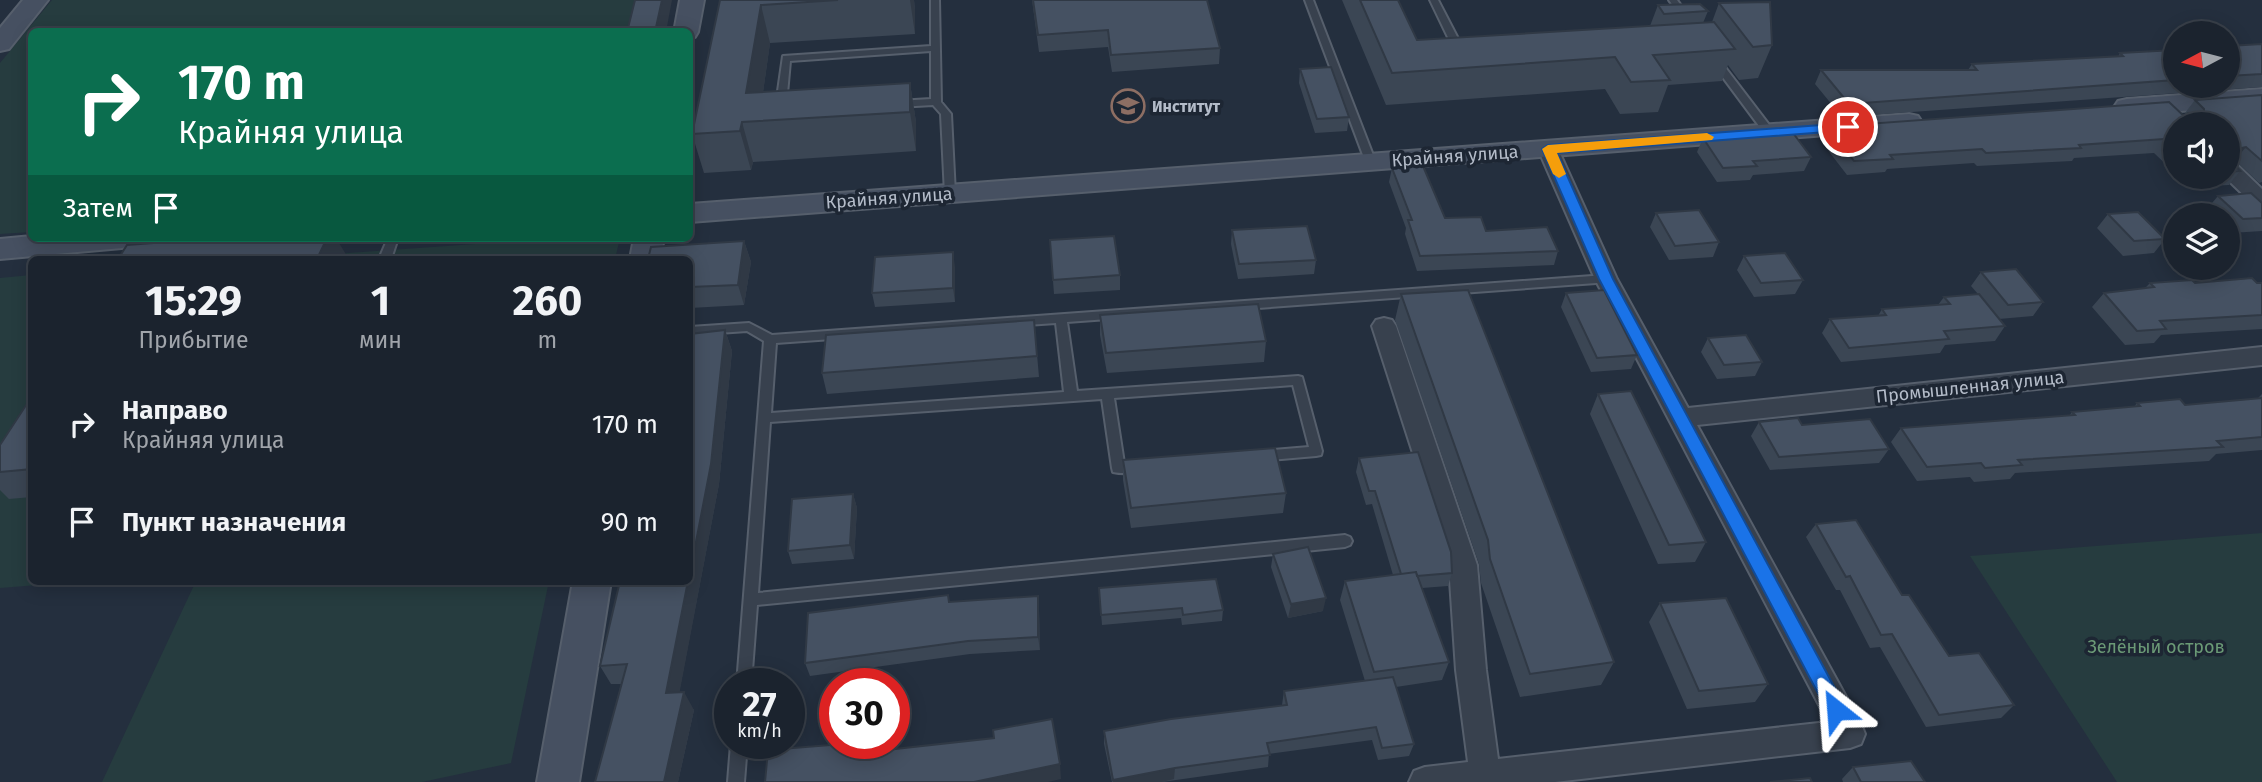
<!DOCTYPE html>
<html lang="ru">
<head>
<meta charset="utf-8">
<style>
  :root { --surface:#1b232e; --page:#282f3a; --text:#f1f3f6; --muted:#a0a4aa; --line:#39404a }
  body { margin:0; font-family:"Fira Sans",sans-serif; background:var(--page); color:var(--text); height:100vh; display:flex; flex-direction:column; font-size:26px; white-space:nowrap }
  * { box-sizing:border-box; margin:0 }
  p { font-size:23px; color:var(--muted) }
  .icon { flex:none; width:38px; height:38px; fill:none; stroke:currentColor; stroke-width:2; stroke-linecap:round; stroke-linejoin:round }
  .map { position:relative; flex:1; overflow:hidden }
  .side { position:absolute; left:28px; top:256px; width:665px; height:329px; display:flex; flex-direction:column; background:var(--surface); border-radius:10px; box-shadow:0 4px 18px #0003,0 0 0 2px var(--line) }
  .side>* { flex:none }
  .banner { position:absolute; left:28px; top:28px; width:665px; height:214px; border-radius:10px; box-shadow:0 4px 18px #0003,0 0 0 2px var(--line); background:#0b6e4f; color:#fff; overflow:hidden }
  .needle { width:46px; rotate:263deg }
  .buttons { position:absolute; left:2163px; top:21px; display:grid; gap:14px }
  .buttons a { display:grid; place-items:center; width:77px; height:77px; border-radius:50%; background:var(--surface); box-shadow:0 4px 18px #0003,0 0 0 2px var(--line); font-size:35px }
  .speed { position:absolute; left:714px; top:668px; display:flex; gap:14px; font-size:35px; font-weight:700; text-align:center }
  .speed>* { display:grid; place-content:center; width:91px; height:91px; border-radius:50%; background:var(--surface); box-shadow:0 4px 18px #0003,0 0 0 2px var(--line); line-height:1 }
  .speed small { font-size:18px; font-weight:400 }
  .speed .limit { border:10px solid #d22; background:#fff; color:#111 }
  .pin { position:absolute; display:grid; place-items:center; width:60px; height:60px; color:#fff; margin:-30px; border:4px solid #fff; border-radius:50%; box-shadow:0 2px 7px #0007 }
  .me { position:absolute; width:77px; margin:-38px; rotate:332deg; stroke-linejoin:round; filter:drop-shadow(0 0 5px #0008) }
  .turn { display:flex; align-items:center; gap:24px; height:147px; padding:0 35px; font-size:32px }
  .turn .icon { width:91px; height:91px; stroke-width:2.5 }
  .turn b { display:block; font-size:49px; line-height:60px }
  .then { display:flex; align-items:center; height:66px; padding:0 35px; background:#0003; gap:14px; font-size:26px }
  .eta { display:flex; justify-content:space-evenly; align-items:center; height:119px; text-align:center }
  .eta b { font-size:42px; font-weight:700; line-height:49px }
  ul { padding:0; list-style:none }
  li { display:flex; align-items:center; gap:21px; height:98px; padding:0 35px }
  li div { flex:1 }
  li b { display:block; font-size:26px }
  li em { font-style:normal }
  .map>svg:first-child { display:block }
  .green { fill:#263c3f }
  .lines { fill:none; stroke-linecap:round; stroke-linejoin:round }
  .lane-casing { stroke:#565f6c; stroke-width:4 }
  .street-casing { stroke:#565f6c; stroke-width:4 }
  .secondary-casing { stroke:#565f6c; stroke-width:4 }
  .lane { fill:#38414e; fill-rule:evenodd }
  .street { fill:#38414e; fill-rule:evenodd }
  .secondary { fill:#465061; fill-rule:evenodd }
  .wall { fill:#3b4654 }
  .shaded-wall { fill:#303945 }
  .building { fill:#455162; stroke:#303945; stroke-width:2 }
  .route { fill:#1a73e8; stroke:#114b97; stroke-width:2 }
  .slow { fill:#f59e0b }
  .labels { text-anchor:middle; dominant-baseline:central; stroke-width:7; stroke-linejoin:round; paint-order:stroke }
  .far-poi-label { font-size:16px; font-weight:bold; fill:#b4bcc9; stroke:#1d2633; text-anchor:start }
  .street-label { font-size:18px; fill:#b4bcc9; stroke:#1d2633 }
  .park-label { font-size:18px; fill:#6b9a76; stroke:#1d2633 }
</style>
</head>
<body>
<div class="map">
<svg width="2262" height="782" viewBox="0 0 2262 782">
  <rect width="100%" height="100%" fill="#242f3e"/>
  <path class="green" d="M52,0h587l-8,31 -599,1 -1,200 -31,2v-171z
    M560,238h60l-5,21h-351z
    M31,275l1,306h56l-88,7v-310z
    M2262,533v249h-145l-147,-226z
    M196,581h353l-38,182 -89,19h-320z"/>
  <g class="lines">
    <defs>
      <path id="lane" d="M931,0h8l2,102 10,12 4,80 -5,3 -5,-3 -4,-80 -8,-9 -35,2 -5,-3 5,-3 33,-2v-48l-141,10 -4,44 -5,3 -5,-3 7,-49 148,-10z
        M1305,0h8l63,163 -1,2 -4,1 -5,-3z
        M1430,0h8l27,52 -2,2h-6l-2,-2z
        M1669,0h8l13,18 -1,2h-6z
        M1715,57l3,1 55,72v4h-8l-55,-74z
        M140,238h10l-11,21h-12z
        M388,238h10l-7,21h-12z
        M1606,275l6,4 -2,3 -543,40 10,69 221,-15 4,1 20,74 -1,4 -5,1 -56,5 -5,-1 -1,-4 1,-4 5,-1 49,-4 -16,-62 -179,13 10,65h19l1,4 -1,4c-9,2 -21,3 -30,1l-1,-4 -10,-69 -332,23 -12,171 587,-58 5,2 2,4 -2,4 -5,2 -588,58 -6,79h-14l27,-343 -17,-10 -57,4v-8l59,-4 23,12zM1056,323l8,69 -293,21 5,-70z
        M731,744h16l-3,38h-16z"/>
      <path id="street" d="M1548,143l7,2 3,4 59,130 71,129 574,-61v18l-565,60 164,299 4,10 -4,10 -11,4 -295,34h-146l5,-11 11,-4 43,-5 -12,-92 -7,-105 -77,-239 4,-6 8,-2 8,2 4,6 81,239 9,105 12,89 330,-37 -233,-443 -57,-130 3,-4z
        M2228,162l7,1 27,26v19l-7,-2 -30,-29h3z"/>
      <path id="secondary" d="M23,0h25l-39,49 -9,2v-23z
        M680,0h24l-6,32 -3,5 -5,2v-7h-16z
        M2262,89v16l-135,10 -9,-2 -4,-6 4,-6 9,-2z
        M1909,114l9,2 4,6 -4,6 -1228,94v-18z
        M32,236v2h105l-5,7 -10,3 -122,11v-20z
        M634,238h30l-4,21h-30z
        M573,581h38l-32,201h-42z"/>
    </defs>
    <use href="#lane" class="lane-casing"/>
    <use href="#street" class="street-casing"/>
    <use href="#secondary" class="secondary-casing"/>
    <use href="#lane" class="lane"/>
    <use href="#street" class="street"/>
    <use href="#secondary" class="secondary"/>
  </g>
  <path class="wall" d="M720,0h194l1,10v24l-145,9 -7,49 147,-9 6,39v29l-163,11 -2,8 -47,3 -12,-39z
    M1032,0h175l13,48 -1,16 -107,8 -4,-25 -69,5z
    M1342,0h56l19,40 233,-14 8,-21 50,6 -5,12 9,-1 7,-19 53,42 -14,33 -19,2 -11,-15 -6,16 -54,4 -10,27 -38,2 -15,-25 -219,16z
    M2262,44v43l-420,30 -27,-33 6,-14h147l4,-6 146,-7 2,-4 55,-3v36h53v-40z
    M1300,69l49,48 -2,14 -32,2 -16,-50z
    M2262,95v87l-3,1 -23,-22 -2,3 6,7 -11,14 -39,2 -11,-10h49v-53h-53v49l-21,-20 -80,5 -2,3 -95,5 -3,-3 -87,6 -2,3 -38,3 -20,-26 7,-14 27,-1 5,-10 319,-7 2,-2 -2,-2 10,-13z
    M1703,138l108,19 -7,14 -51,4 -3,5 -33,2 -20,-30z
    M1392,168l53,50 113,33 -4,14 -137,6 -12,-37 1,-6 -17,-46z
    M2218,196l44,7v28l-31,2 -3,-2v-16h-16l-6,-5z
    M1656,213l63,29 -6,15 -44,3 -19,-33z
    M2108,214l57,25 -11,14 -31,3 -26,-28z
    M1232,230l84,30 -2,14 -76,5 -7,-35z
    M1050,240l70,35v15l-66,4z
    M744,241l7,21 -7,43 -54,3v-49z
    M1744,256l59,24 -8,14 -41,3 -17,-27z
    M955,267v35l-80,5 -3,-14z
    M1981,272l62,30 -10,14 -34,3 6,7 -10,15 -50,4 -5,8 -99,9 -19,-29 8,-14 48,-3 4,-7 56,-4 6,-8 34,-3 -7,-8z
    M2150,283h112v46l-101,6 -7,8 -29,2 -33,-38 12,-14 41,-5z
    M1566,293l71,62 -6,14 -40,3 -30,-65z
    M1401,294l213,368 -13,23 -81,12 -39,-114 -2,-19 -84,-244z
    M1100,315l166,26 -2,21 -157,11 -7,-38z
    M1034,320l5,57 -212,17 -5,-21z
    M725,330l7,21 -13,133 -40,209 15,17 -16,72h-83l26,-98h-10l-11,-18z
    M1708,338l54,24 -7,14 -38,3 -16,-27z
    M1598,394l108,148 -11,20 -37,2 -68,-150z
    M2262,394v56l-46,4 -7,7 -194,12 -5,6 -36,3 -4,-5 -53,4 -26,-39 10,-14 168,-12 3,-4 62,-5 3,-4 48,2 72,-6z
    M32,396v101l-23,2 -9,-9v-45z
    M1759,422l43,3 87,24 -10,14 -109,7 -19,-34z
    M1359,458l93,115 -4,13 -26,2 27,74 -7,18 -46,7 18,57 -5,12 -31,4 -6,-20 -103,14 -1,13 -106,15h-50l-8,-38v-13l178,-26 2,-14 81,-10 -25,-81 5,-19 48,-6 -21,-71 -6,1 -10,-33z
    M1123,460l163,33 -3,20 -152,15 -8,-48z
    M853,494l4,14 -3,51 -62,5 -4,-13z
    M1816,524l86,71 47,61 65,49 -13,13 -75,9 -46,-80 -10,1 -30,-58h-4l-30,-53z
    M1273,554l50,57 -35,7 -17,-51z
    M1099,588l124,22 -1,11 -40,4 -1,-7 -79,7z
    M949,602l90,8 1,40 -70,4 -160,22 -5,-13z
    M1660,603l108,81 -13,18 -68,7 -38,-87z
    M1853,767l72,15h-82l-1,-3z"/>
  <path class="shaded-wall" d="M662,0h10l-6,32h-11z
    M910,0h4l1,10v24z
    M761,5l9,38 -11,78 -13,-28z
    M910,83l6,39v29l-6,-39z
    M742,122l11,40 -2,8 -11,-39z
    M2246,147l-11,13 1,-11z
    M327,238h9l11,18 -1,3h-29z
    M744,241l7,21 -7,43 -6,-20z
    M953,252l2,15v35l-2,-14z
    M725,330l7,21 -13,133 -43,227 -10,-18 22,-112h2v-8z
    M853,494l4,14 -3,51 -4,-14z
    M1038,596l1,14 1,40 -2,-13z
    M1326,598l-3,13 -35,7 3,-14z
    M684,692l10,18 -16,72h-14z
    M1060,764l1,15 -13,3h-74z
    M1175,768l-1,11 -12,3h-49v-2z"/>
  <path class="building" d="M635,0h27l-7,32h-28z
    M720,0h118l-77,5 -15,88 164,-10v29l-168,10 -2,9 -48,3z
    M1033,0h174l13,48 -109,7 -3,-25 -70,5z
    M1360,0h38l19,40 297,-18 21,27 -82,6 17,25 -39,2 -16,-25 -223,16z
    M1770,2l2,43 -19,2 -34,-44z
    M1700,4l8,7 -44,3 -6,-9z
    M2262,44v30l-34,2v-30z
    M2175,50v30l-326,24 -28,-34h156l-5,-6 151,-8 -3,-3z
    M1331,67l18,50 -32,2 -17,-50z
    M2262,95v66l-16,-14 -10,2v12l-3,3 7,7 -12,1v-48h-53v26l-11,-11 -85,6 2,3 -95,5 -4,-4 -92,6 3,4 -39,2 -20,-26 39,-2 -7,-9 303,-22 16,15 3,-4h16v-4l-9,-9z
    M1793,133l18,24 -58,4 4,5 -34,2 -20,-30z
    M1423,166l22,52 36,-1 5,14 61,-4 11,24 -138,5 -12,-36h4l-20,-52z
    M2251,193l11,10v15l-19,1 -25,-23z
    M1699,210l20,32 -44,4 -19,-33z
    M2138,212l27,27 -31,2 -26,-27z
    M1307,226l9,34 -77,4 -7,-34z
    M1114,236l6,39 -67,5 -3,-40z
    M219,238h108l-10,21h-199l9,-14z
    M744,241l-6,44 -48,2v-28h-42l3,-12z
    M953,252v36l-81,5 3,-36z
    M1785,253l18,27 -42,3 -17,-27z
    M2016,269l27,33 -35,3 -27,-33z
    M2252,278l5,5h5v32l-102,6 6,8 -29,2 -33,-38 50,-6 -4,-4 42,-3 3,3z
    M1468,290l146,372 -84,12 -40,-115 -2,-19 -87,-246z
    M1604,290l33,65 -40,3 -31,-65z
    M1979,294l26,32 -61,5 5,8 -100,9 -19,-29 56,-4 -4,-6 68,-5 -6,-7z
    M1258,304l8,37 -160,12 -6,-38z
    M1034,320l3,36 -215,17 4,-38z
    M725,330l-14,134 -21,109v-239z
    M1746,335l16,27 -38,3 -16,-27z
    M1631,391l75,151 -37,3 -71,-151z
    M32,396v73l-32,3v-27z
    M2262,398v39l-45,4 6,6 -205,13 4,5 -37,3 -4,-5 -54,4 -26,-39 174,-13 -3,-3 68,-6 -3,-3 43,-4 5,6z
    M1798,418l4,7 68,-6 19,30 -110,8 -20,-35z
    M1275,448l11,45 -155,15 -8,-48z
    M1418,452l33,100 1,21 -35,3 -1,-4 -15,2 -26,-83h-6l-10,-33z
    M853,494l-3,51 -62,6 4,-52z
    M1856,520l46,75h7l40,61 30,-3 35,52 -75,10 -47,-81 -11,1 -31,-59 -4,1 -30,-53z
    M1308,547l18,51 -35,6 -18,-50z
    M1416,572l33,90 -75,10 -29,-91z
    M1216,579l7,31 -40,5 -1,-7 -81,7 -2,-27z
    M620,581h68l-22,112 18,-1 -20,90h-69l32,-118 -27,2z
    M948,595l1,7 89,-6v41l-70,4 -163,22 3,-50z
    M1726,598l42,86 -69,7 -39,-88z
    M1393,677l21,67 -32,4 -6,-21 -109,16 3,12 -95,13 -62,12 -9,-49 67,-12 116,-14 -3,-14z
    M1052,719l8,45 -86,18h-209l3,-32 75,-6h34l-1,7 118,-13 -1,-8z
    M1911,761l14,21h-64l-8,-15z
    M1810,778l2,4h-42z"/>
  <path class="route" d="M1848,123l6,4 -2,3 -295,23 56,126 230,424 3,7 -3,6 -7,3 -6,-3 -231,-437 -57,-130 6,-4z"/>
  <path class="slow" d="M1707,133l7,4 -2,3 -155,13 9,21 -7,4 -6,-4 -11,-25 6,-4z"/>
  <defs>
    <symbol id="school-ring" viewBox="-11 -11 22 22"><circle r="9.5" fill="#1d2633" stroke="#8d6e63" stroke-width="1.5"/><path d="M0-5L7-2L0 1L-7-2ZM-4 1L0 2.5L4 1V4Q0 6-4 4Z" fill="#8d6e63"/></symbol>
  </defs>
  <g fill-rule="evenodd">
    <use href="#school-ring" x="1109" y="87" width="38" height="38"/>
  </g>
  <g class="labels">
    <g class="far-poi-label">
      <text x="1152" y="106">Институт</text>
    </g>
    <g class="street-label">
      <text transform="translate(1455 156) rotate(-4)">Крайняя улица</text>
      <text transform="translate(889 198) rotate(-4)">Крайняя улица</text>
      <text transform="translate(1970 387) rotate(-6)">Промышленная улица</text>
    </g>
    <g class="park-label">
      <text x="2156" y="647">Зелёный остров</text>
    </g>
  </g>
</svg>
<div class="buttons">
<a><svg class="needle" viewBox="-14 -14 28 28"><path d="M0-13l5 13h-10z" fill="#e53935"/><path d="M0 13l5-13h-10z" fill="#a0a4aa"/></svg></a>
<a><svg class="icon" aria-label="sound" viewBox="0 0 24 24"><path d="M4 9h4l5-4v14l-5-4H4zM17 9q2 3 0 6"/></svg></a>
<a><svg class="icon" aria-label="layers" viewBox="0 0 24 24"><path d="M12 4l9 5-9 5-9-5zM3 14l9 5 9-5"/></svg></a>
</div>
<div class="speed"><div>27<small>km/h</small></div><div class="limit">30</div></div>
<div class="pin" style="left:1848px;top:127px;background:#d93025"><svg class="icon" aria-label="arrive" viewBox="0 0 24 24"><path d="M6 21V4h12l-3 4 3 4H6"/></svg></div>
<svg class="me" style="left:1836px;top:710px" viewBox="-20 -20 40 40"><path d="M0-17L14 15 0 8-14 15z" fill="#1a73e8" stroke="#fff" stroke-width="4"/></svg>
<div class="banner">
<div class="turn"><svg class="icon" aria-label="right" viewBox="0 0 24 24"><path d="M7 20v-9h11M14 6l5 5-5 5"/></svg><div><b>170 m</b>Крайняя улица</div></div>
<div class="then">Затем<svg class="icon" aria-label="arrive" viewBox="0 0 24 24"><path d="M6 21V4h12l-3 4 3 4H6"/></svg></div>
</div>
<section class="side">
<div class="eta">
<div><b>15:29</b><p>Прибытие</p></div>
<div><b>1</b><p>мин</p></div>
<div><b>260</b><p>m</p></div>
</div>
<ul>
<li><svg class="icon" aria-label="right" viewBox="0 0 24 24"><path d="M7 20v-9h11M14 6l5 5-5 5"/></svg><div><b>Направо</b><p>Крайняя улица</p></div><em>170 m</em></li>
<li><svg class="icon" aria-label="arrive" viewBox="0 0 24 24"><path d="M6 21V4h12l-3 4 3 4H6"/></svg><div><b>Пункт назначения</b></div><em>90 m</em></li>
</ul>
</section>
</div>
</body>
</html>
